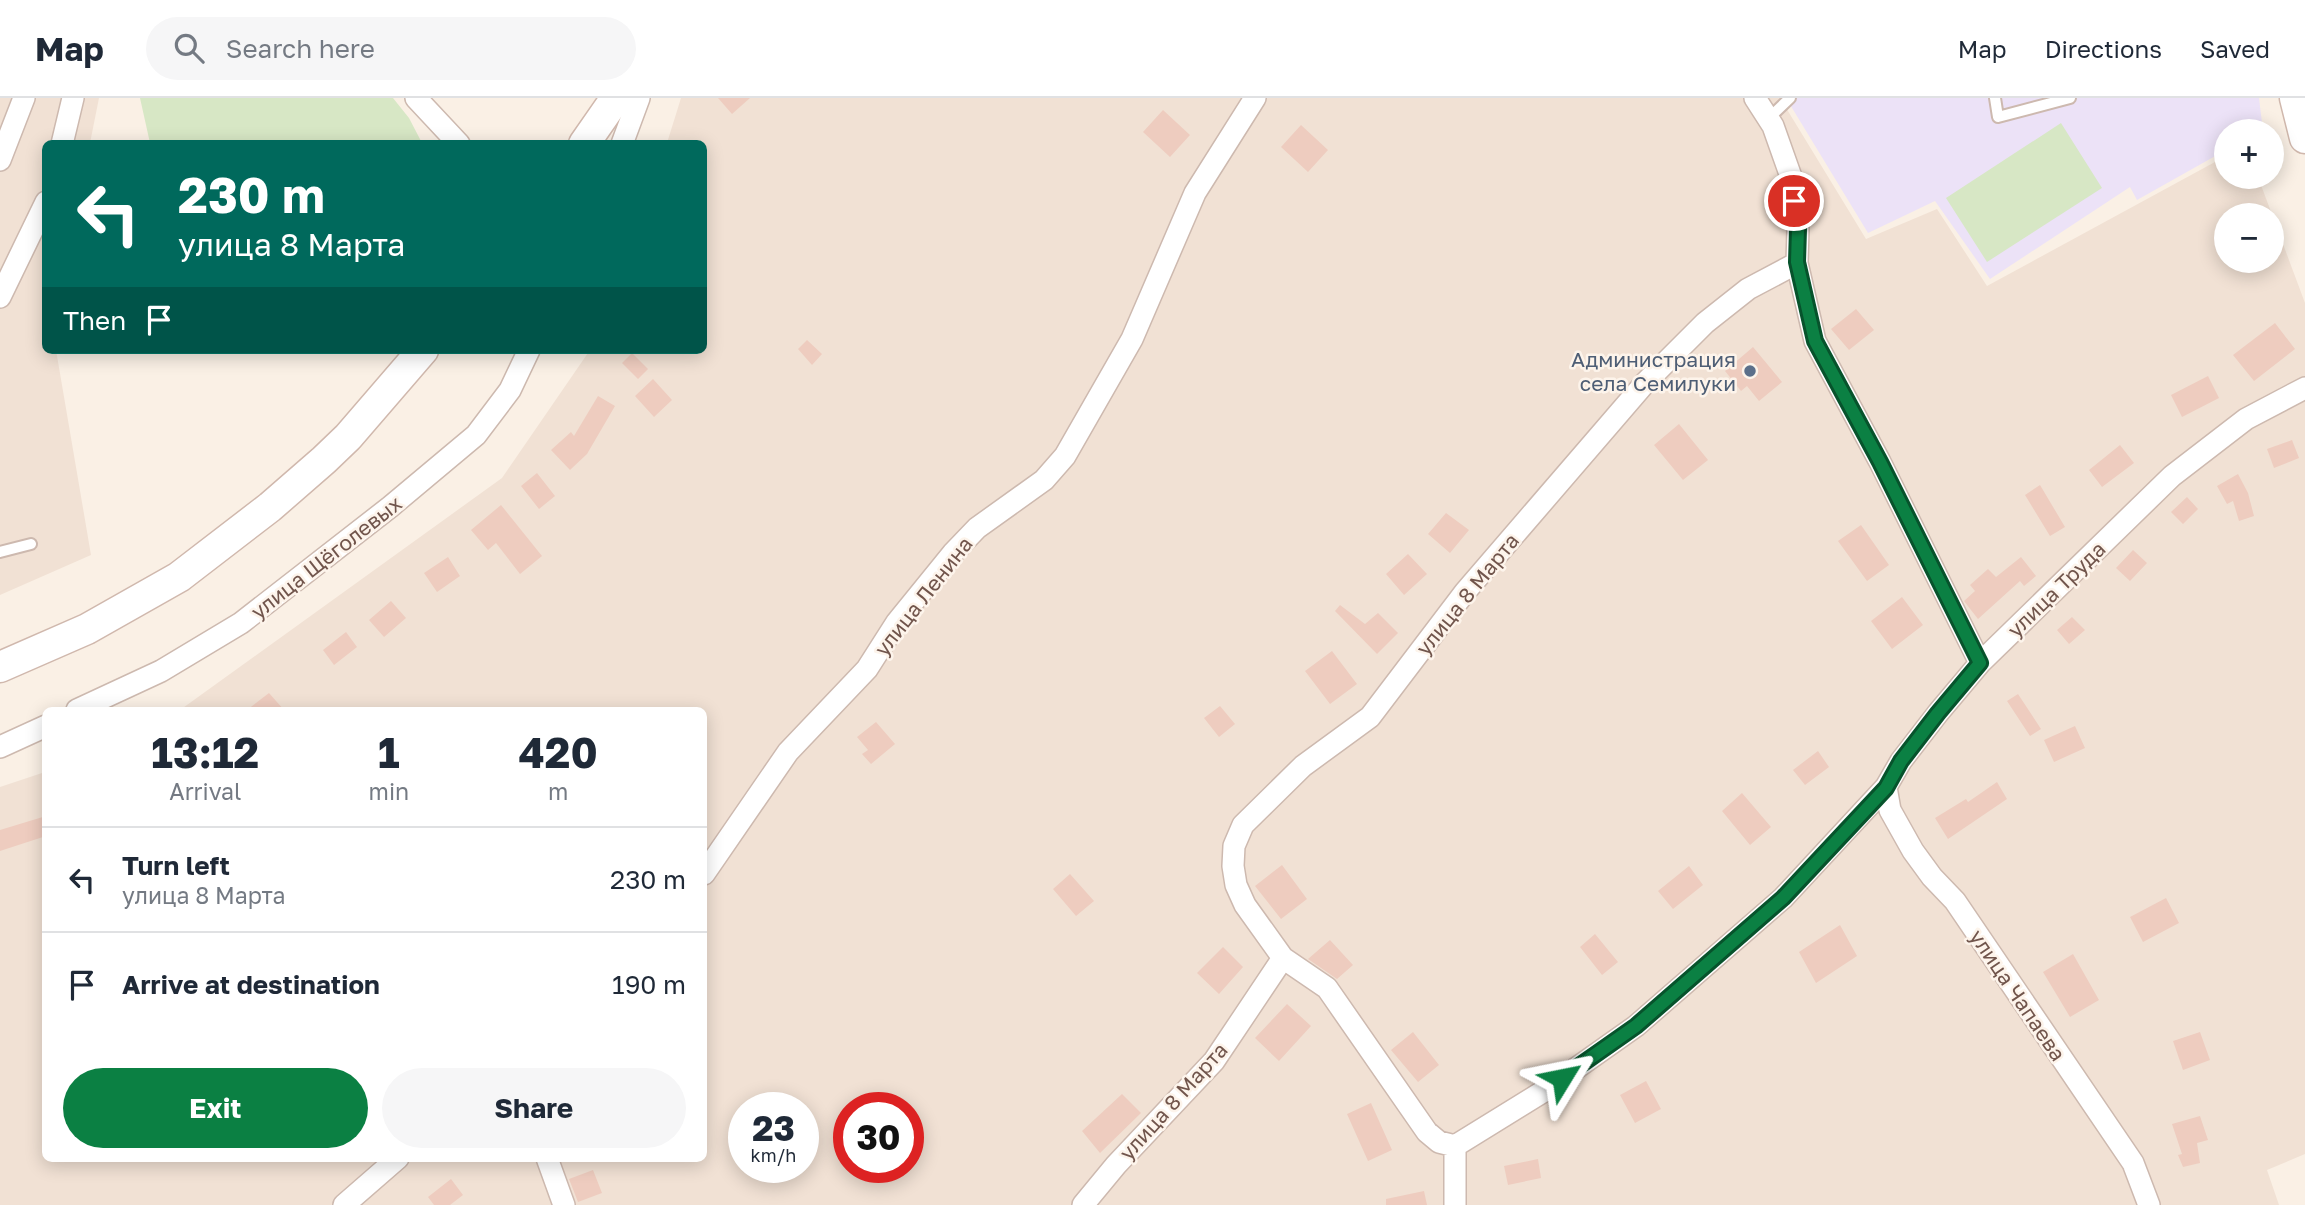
<!DOCTYPE html>
<html lang="en">
<head>
<meta charset="utf-8">
<style>
  :root { --surface:#fff; --page:#f6f6f7; --text:#1f2937; --muted:#747a83; --line:#e0e1e3; --accent:#0b8043 }
  body { margin:0; font-family:"Golos Text",sans-serif; background:var(--page); color:var(--text); height:100vh; display:flex; flex-direction:column; font-size:26px; white-space:nowrap }
  * { box-sizing:border-box; margin:0 }
  p { font-size:23px; color:var(--muted) }
  .icon { flex:none; width:38px; height:38px; fill:none; stroke:currentColor; stroke-width:2; stroke-linecap:round; stroke-linejoin:round }
  .map { position:relative; flex:1; overflow:hidden }
  .sheet { position:absolute; left:42px; top:609px; width:665px; height:455px; display:flex; flex-direction:column; background:var(--surface); border-radius:10px; box-shadow:0 4px 18px #0003 }
  .sheet>* { flex:none }
  .top-card { position:absolute; left:42px; top:42px; width:665px; height:214px; border-radius:10px; box-shadow:0 4px 18px #0003; background:#00695c; color:#fff; overflow:hidden }
  .controls { position:absolute; left:2214px; top:21px; display:grid; gap:14px }
  .controls a { display:grid; place-items:center; width:70px; height:70px; border-radius:50%; background:var(--surface); box-shadow:0 4px 18px #0003; font-size:35px }
  .speed { position:absolute; left:728px; top:994px; display:flex; gap:14px; font-size:35px; font-weight:700; text-align:center }
  .speed>* { display:grid; place-content:center; width:91px; height:91px; border-radius:50%; background:var(--surface); box-shadow:0 4px 18px #0003; line-height:1 }
  .speed small { font-size:18px; font-weight:400 }
  .speed .limit { border:10px solid #d22; background:#fff; color:#111 }
  .pin { position:absolute; display:grid; place-items:center; width:60px; height:60px; color:#fff; margin:-30px; border:4px solid #fff; border-radius:50%; box-shadow:0 2px 7px #0007 }
  .me { position:absolute; width:77px; margin:-38px; rotate:55deg; stroke-linejoin:round; filter:drop-shadow(0 0 5px #0008) }
  .turn { display:flex; align-items:center; gap:24px; height:147px; padding:0 21px; font-size:32px }
  .turn .icon { width:91px; height:91px; stroke-width:2.5 }
  .turn b { display:block; font-size:49px; line-height:60px }
  .then { display:flex; align-items:center; height:66px; padding:0 21px; background:#0003; gap:14px; font-size:26px }
  .eta { display:flex; justify-content:space-evenly; align-items:center; height:119px; text-align:center }
  .eta b { font-size:42px; font-weight:700; line-height:49px }
  .cta { display:flex; gap:14px; margin-top:auto; padding:14px 21px }
  .cta a { flex:1; height:80px; border-radius:42px; background:var(--accent); color:#fff; font-size:28px; font-weight:700; line-height:80px; text-align:center }
  .cta a+a { background:var(--page); color:var(--text) }
  ul { padding:0; list-style:none }
  li { display:flex; align-items:center; gap:21px; height:105px; padding:0 21px; border-top:2px solid var(--line) }
  li div { flex:1 }
  li b { display:block; font-size:26px }
  li em { font-style:normal }
  header { display:flex; align-items:center; gap:42px; box-sizing:border-box; height:98px; padding:0 35px; background:var(--surface); border-bottom:2px solid var(--line) }
  header strong { font-size:33px }
  nav { display:flex; gap:38px; margin-inline-start:auto; font-size:24px }
  .search { width:490px; height:63px; background:var(--page); display:flex; align-items:center; gap:18px; box-sizing:border-box; padding:0 24px; border-radius:38px; color:var(--muted); font-size:26px }
  .map>svg:first-child { display:block }
  .residential { fill:#f1e1d4; fill-rule:evenodd }
  .education { fill:#ece2f7 }
  .green { fill:#d7e7c5 }
  .building { fill:#eeccbf }
  .lines { fill:none; stroke-linecap:round; stroke-linejoin:round }
  .service-casing { stroke:#cdb9af; stroke-width:14 }
  .minor-casing { stroke:#cdb9af; stroke-width:24 }
  .secondary-casing { stroke:#d0b8ad; stroke-width:33 }
  .service { stroke:#fff; stroke-width:10 }
  .minor { stroke:#fff; stroke-width:21 }
  .secondary { stroke:#fff; stroke-width:30 }
  .route-casing { stroke:#07532c; stroke-width:18 }
  .route { stroke:#0b8043; stroke-width:12 }
  .service-dot { fill:#5c6f8a; stroke:#fdf4eb; stroke-width:2.5 }
  .labels { text-anchor:middle; dominant-baseline:central; stroke-width:5; stroke-linejoin:round; paint-order:stroke }
  .service-label { font-size:21px; fill:#4e5e75; stroke:#fdf4eb; text-anchor:end }
  .street-label { font-size:21px; fill:#71554c; stroke:#fdf4eb }
</style>
</head>
<body>
<header>
<strong>Map</strong>
<div class="search"><svg class="icon" aria-label="search" viewBox="0 0 24 24"><circle cx="10" cy="10" r="6"/><path d="M15 15l6 6"/></svg>Search here</div>
<nav><a>Map</a><a>Directions</a><a>Saved</a></nav>
</header>
<div class="map">
<svg width="2305" height="1107" viewBox="0 0 2305 1107">
  <rect width="100%" height="100%" fill="#faf0e5"/>
  <path class="residential" d="M0,0h99l-9,45 -44,1v206h10l35,205 -91,40z
    M681,0h1099l86,141 71,-30 50,77 239,-130v21h32l47,126v851l-38,16 12,35h-2279v-418l45,-15 1,386h658v-448h-524l322,-232 88,-128h114v-206l-37,-1zM2226,117h46v46h-46zM744,1010h59v59h-59zM849,1010h59v59h-59z"/>
  <path class="education" d="M1786,0h473l4,33h-37v19l-89,50 -7,-13 -140,92 -55,-78 -67,32z"/>
  <path class="green" d="M140,0h253l16,20 13,25h-272z
    M2061,25l41,65 -115,74 -41,-64z"/>
  <path class="building" d="M718,0h32l-18,16z
    M1163,12l27,25 -20,22 -27,-25z
    M1301,27l27,25 -20,22 -27,-25z
    M1856,211l18,21 -25,20 -18,-21z
    M2275,225l20,26 -41,32 -21,-26z
    M807,242l15,14 -10,11 -14,-16z
    M1753,249l29,35 -23,19 -12,-15 -6,5 -16,-20z
    M632,255l16,16 -10,10 -16,-16z
    M2208,278l11,22 -37,19 -11,-22z
    M653,281l19,21 -18,17 -19,-21z
    M598,298l17,10 -28,48 -17,16 -19,-20 20,-18 3,4z
    M1679,326l29,36 -25,20 -29,-35z
    M2292,342l7,18 -25,10 -7,-19z
    M2120,347l14,18 -32,24 -13,-17z
    M537,375l18,23 -16,13 -18,-23z
    M2238,376l10,19 6,23 -15,5 -6,-20 -6,3 -10,-18z
    M2040,387l25,42 -15,9 -25,-41z
    M2187,399l11,12 -15,15 -12,-12z
    M501,407l41,51 -22,18 -24,-31 -8,7 -17,-20z
    M1446,415l23,17 -19,23 -22,-19z
    M1861,427l28,40 -22,16 -29,-40z
    M2133,452l14,13 -17,18 -14,-13z
    M1408,456l19,20 -23,21 -18,-21z
    M448,459l12,19 -23,16 -13,-19z
    M2021,459l15,19 -12,10 -4,-5 -42,38 -14,-18 11,-10 -5,-6 18,-16 8,8z
    M1902,499l21,28 -31,24 -21,-28z
    M391,503l15,17 -22,19 -15,-17z
    M1340,507l25,19 13,-11 20,20 -21,21 -42,-43z
    M2072,519l13,13 -16,14 -12,-14z
    M346,534l11,15 -23,18 -11,-15z
    M1332,553l25,33 -27,20 -25,-33z
    M269,595l15,17h-37z
    M2018,596l23,35 -11,7 -23,-35z
    M1220,608l15,18 -16,13 -15,-19z
    M876,624l19,22 -24,20 -9,-10 6,-4 -11,-13z
    M2075,628l10,22 -31,14 -10,-22z
    M1818,653l11,16 -24,18 -12,-15z
    M1997,684l10,17 -59,40 -13,-21 31,-19 2,3z
    M1742,695l29,34 -21,18 -28,-34z
    M46,718v20l-46,15v-21z
    M1282,767l25,34 -26,20 -26,-33z
    M1689,768l14,19 -30,24 -15,-18z
    M1070,776l24,27 -18,15 -23,-27z
    M2166,800l13,25 -36,19 -13,-25z
    M1840,827l17,31 -41,27 -17,-31z
    M1595,836l23,28 -16,13 -22,-28z
    M1330,842l23,25 -16,14 -29,-20z
    M1223,849l20,20 -24,27 -22,-21z
    M2073,856l26,46 -29,17 -27,-45z
    M1287,906l24,22 -32,35 -24,-23z
    M1413,934l26,33 -21,17 -27,-32z
    M2200,934l10,28 -27,10 -10,-29z
    M1646,983l15,28 -26,14 -15,-28z
    M1122,996l19,19 -41,40 -18,-22z
    M1371,1005l21,47 -24,11 -21,-47z
    M2200,1018l8,24 -11,3 3,20 -17,4 -5,-12 4,-1 -10,-30z
    M1538,1061l3,19 -33,7 -4,-19z
    M593,1072l9,23 -24,9 -9,-23z
    M451,1081l12,16 -13,10h-16l-6,-8z
    M1424,1093l3,14h-41v-6z"/>
  <g class="lines">
    <defs>
      <path id="service" d="M1995,0l3,19 72,-19
        M1768,21l22,-21
        M0,454l31,-8"/>
      <path id="minor" d="M416,0l43,46
        M1755,0l18,28 17,48 8,55 -1,34 18,78 65,121 100,201
        M62,46l11,-46
        M622,46l17,-46
        M0,62l24,-62
        M0,199l46,-95
        M77,612l84,-39 80,-48 149,-116 86,-72 34,-45 19,-40
        M0,649l46,-21
        M1886,689l4,23 23,41 19,26 23,24 178,262 16,42
        M704,776l84,-122 79,-83 30,-47 56,-69 24,-25 67,-48 21,-24 67,-117 63,-146 60,-95
        M1455,1048l-16,-4 -12,-10 -100,-144 -44,-30 -38,-53 -9,-20 -3,-19 1,-20 9,-21 60,-59 67,-49 95,-125 180,-209 60,-60 43,-34 49,-26
        M1455,1048l89,-55 92,-65 147,-128 103,-111 15,-26 37,-48 42,-50 192,-187 74,-57 59,-31
        M547,1060l17,47
        M344,1107l54,-47
        M1083,1107l33,-40 98,-104 69,-103
        M1455,1107v-59"/>
      <path id="secondary" d="M2295,0l10,40
        M584,46l32,-46
        M0,569l87,-38 92,-52 91,-70 54,-47 24,-23 75,-87"/>
    </defs>
    <use href="#service" class="service-casing"/>
    <use href="#minor" class="minor-casing"/>
    <use href="#secondary" class="secondary-casing"/>
    <use href="#service" class="service"/>
    <use href="#minor" class="minor"/>
    <use href="#secondary" class="secondary"/>
  </g>
  <g class="lines">
    <defs>
      <path id="route" d="M1562,980l74,-52 147,-128 103,-110 15,-27 37,-48 42,-50 -100,-201 -65,-121 -18,-79 1,-33 -4,-28"/>
    </defs>
    <use href="#route" class="route-casing"/>
    <use href="#route" class="route"/>
  </g>
  <circle class="service-dot" cx="1750" cy="273" r="7"/>
  <g class="labels">
    <g class="service-label">
      <text x="1736" y="261">Администрация<tspan x="1736" dy="24">села Семилуки</tspan></text>
    </g>
    <g class="street-label">
      <text transform="translate(326 459) rotate(-38)">улица Щёголевых</text>
      <text transform="translate(2056 491) rotate(-44)">улица Труда</text>
      <text transform="translate(1467 496) rotate(-51)">улица 8 Марта</text>
      <text transform="translate(923 498) rotate(-52)">улица Ленина</text>
      <text transform="translate(2018 897) rotate(56)">улица Чапаева</text>
      <text transform="translate(1173 1003) rotate(-48)">улица 8 Марта</text>
    </g>
  </g>
</svg>
<div class="controls">
<a>+</a>
<a>−</a>
</div>
<div class="speed"><div>23<small>km/h</small></div><div class="limit">30</div></div>
<div class="pin" style="left:1794px;top:103px;background:#d93025"><svg class="icon" aria-label="arrive" viewBox="0 0 24 24"><path d="M6 21V4h12l-3 4 3 4H6"/></svg></div>
<svg class="me" style="left:1562px;top:980px" viewBox="-20 -20 40 40"><path d="M0-17L14 15 0 8-14 15z" fill="#0b8043" stroke="#fff" stroke-width="4"/></svg>
<div class="top-card">
<div class="turn"><svg class="icon" aria-label="left" viewBox="0 0 24 24"><path d="M17 20v-9H6M10 6l-5 5 5 5"/></svg><div><b>230 m</b>улица 8 Марта</div></div>
<div class="then">Then<svg class="icon" aria-label="arrive" viewBox="0 0 24 24"><path d="M6 21V4h12l-3 4 3 4H6"/></svg></div>
</div>
<section class="sheet">
<div class="eta">
<div><b>13:12</b><p>Arrival</p></div>
<div><b>1</b><p>min</p></div>
<div><b>420</b><p>m</p></div>
</div>
<ul>
<li><svg class="icon" aria-label="left" viewBox="0 0 24 24"><path d="M17 20v-9H6M10 6l-5 5 5 5"/></svg><div><b>Turn left</b><p>улица 8 Марта</p></div><em>230 m</em></li>
<li><svg class="icon" aria-label="arrive" viewBox="0 0 24 24"><path d="M6 21V4h12l-3 4 3 4H6"/></svg><div><b>Arrive at destination</b></div><em>190 m</em></li>
</ul>
<div class="cta"><a>Exit</a><a>Share</a></div>
</section>
</div>
</body>
</html>
